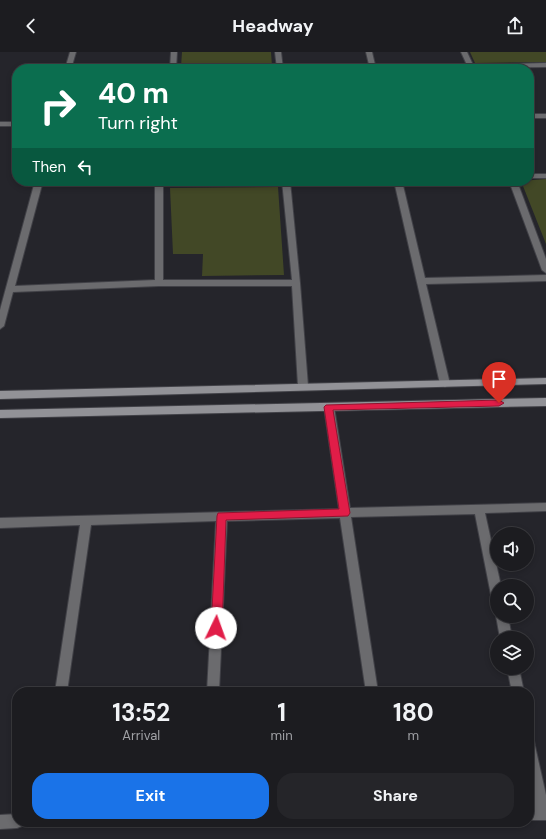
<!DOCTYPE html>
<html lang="en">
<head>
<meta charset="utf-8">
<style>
  :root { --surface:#1c1c20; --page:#252529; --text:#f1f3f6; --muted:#a0a1a5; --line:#3a3a3e; --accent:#1a73e8 }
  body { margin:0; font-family:"DM Sans",sans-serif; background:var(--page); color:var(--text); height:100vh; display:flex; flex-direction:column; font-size:15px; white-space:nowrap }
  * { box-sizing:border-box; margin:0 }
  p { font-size:13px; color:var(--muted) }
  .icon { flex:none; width:22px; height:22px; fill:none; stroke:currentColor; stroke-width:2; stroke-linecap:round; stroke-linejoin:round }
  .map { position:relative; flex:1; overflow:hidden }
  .drawer { position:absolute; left:12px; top:635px; width:522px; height:140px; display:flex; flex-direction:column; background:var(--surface); border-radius:16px; box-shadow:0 2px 6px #0003,0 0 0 1px var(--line) }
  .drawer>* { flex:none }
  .hud { position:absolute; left:12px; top:12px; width:522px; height:122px; border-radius:16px; box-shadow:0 2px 6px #0003,0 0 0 1px var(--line); background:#0b6e4f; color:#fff; overflow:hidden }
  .tools { position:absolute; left:490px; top:475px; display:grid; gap:8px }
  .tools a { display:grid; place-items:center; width:44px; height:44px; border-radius:50%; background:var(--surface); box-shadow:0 2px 6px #0003,0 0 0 1px var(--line); font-size:20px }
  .pin { position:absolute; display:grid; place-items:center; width:34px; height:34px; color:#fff; margin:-41px -17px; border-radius:50% 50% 50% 0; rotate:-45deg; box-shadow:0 0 4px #0007 }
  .pin .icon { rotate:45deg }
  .me { position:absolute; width:44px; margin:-22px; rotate:3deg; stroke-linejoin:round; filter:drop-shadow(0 0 3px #0008) }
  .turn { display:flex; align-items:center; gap:14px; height:84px; padding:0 20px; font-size:18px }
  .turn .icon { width:52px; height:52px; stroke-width:2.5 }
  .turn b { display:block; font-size:28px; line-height:34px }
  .then { display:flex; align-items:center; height:38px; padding:0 20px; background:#0003; gap:8px; font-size:15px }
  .eta { display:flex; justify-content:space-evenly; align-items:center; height:68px; text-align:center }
  .eta b { font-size:24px; font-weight:700; line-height:28px }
  .button { display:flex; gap:8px; margin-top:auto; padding:8px 20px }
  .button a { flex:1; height:46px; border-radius:16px; background:var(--accent); color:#fff; font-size:16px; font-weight:700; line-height:46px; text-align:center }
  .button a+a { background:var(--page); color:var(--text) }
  header { display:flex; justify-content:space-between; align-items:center; height:52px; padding:0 20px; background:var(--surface); font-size:18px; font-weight:700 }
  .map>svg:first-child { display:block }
  .green { fill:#424826 }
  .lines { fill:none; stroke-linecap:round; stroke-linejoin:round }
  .street-casing { stroke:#414147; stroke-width:2 }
  .secondary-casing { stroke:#414147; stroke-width:2 }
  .street { fill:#6b6b6e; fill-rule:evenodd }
  .secondary { fill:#929297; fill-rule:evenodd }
  .route { fill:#e11d48; stroke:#92132f }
</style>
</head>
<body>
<header><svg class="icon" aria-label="back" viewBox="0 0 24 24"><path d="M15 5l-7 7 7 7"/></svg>Headway<svg class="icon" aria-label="share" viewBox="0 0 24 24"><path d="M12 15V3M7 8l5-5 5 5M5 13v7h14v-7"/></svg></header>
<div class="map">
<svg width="546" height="787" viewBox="0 0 546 787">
  <rect width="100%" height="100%" fill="#25252b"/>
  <path class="green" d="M182,0h89l1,14 -91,1z
    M470,0h76v10l-71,1z
    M546,127v65l-25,-63z
    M278,135l6,88 -82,1 1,-22h-30l-3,-66z"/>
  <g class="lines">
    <defs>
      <path id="street" d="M70,0h6l-5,17h-6z
        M171,0h6l-1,17h-6z
        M275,0h6l2,17h-6z
        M366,0h6l4,17h-6z
        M461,0h6l6,13 73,-2v4l-141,2 3,-2 59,-2z
        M529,62h17v4h-17z
        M0,70h17v4h-17z
        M529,122h17v4h-17z
        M35,129h8l-28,105 140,-6v-99h92l-4,2 -80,2v95h129l-10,-99h8l10,102 8,103 -2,2 -3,1 -5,-3 -6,-100h-133l-146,6 -9,34 -4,3v-19z
        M394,129h8l23,97 121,-3v6l-120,3 24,100 -5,3 -5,-3z
        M509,129h8l29,78v14l-4,-3z
        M329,351l3,1 2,3 16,101 196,-5v8l-61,2 16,73h-4v14l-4,-1 -2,-4 -16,-81 -124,3 27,175h-12l-26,-174 -113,3 -8,171h-12l9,-171 -125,4 -24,167h-12l25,-167 -80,3v-10l339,-9 -15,-102 2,-3z
        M497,562v2h11l4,22h-12l-4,-22z
        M507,616h12l5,24h-12z
        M529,688l5,1 1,5 11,49v25h-17v-14h6l-6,-28z
        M17,762v8h6l-1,4 -5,2 -17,1v-14z"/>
      <path id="secondary" d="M546,326v6l-546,15v-8z
        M546,346v8l-546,12v-8z"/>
    </defs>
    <use href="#street" class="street-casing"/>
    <use href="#secondary" class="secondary-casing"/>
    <use href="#street" class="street"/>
    <use href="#secondary" class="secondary"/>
  </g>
  <path class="route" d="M499,348l5,3 -5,3 -166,4 17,103 -2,3 -122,4 -4,108 -2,4 -4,1 -4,-1 -1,-4 6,-112 1,-3 121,-4 -15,-102 2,-2z"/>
</svg>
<div class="tools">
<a><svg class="icon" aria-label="sound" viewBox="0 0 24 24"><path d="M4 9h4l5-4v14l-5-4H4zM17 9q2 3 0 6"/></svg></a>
<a><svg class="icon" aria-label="search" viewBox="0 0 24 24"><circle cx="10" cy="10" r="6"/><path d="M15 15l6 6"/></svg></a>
<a><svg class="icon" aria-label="layers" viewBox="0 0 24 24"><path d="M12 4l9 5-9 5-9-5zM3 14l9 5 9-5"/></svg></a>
</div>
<div class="pin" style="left:499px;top:351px;background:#d93025"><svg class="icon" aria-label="arrive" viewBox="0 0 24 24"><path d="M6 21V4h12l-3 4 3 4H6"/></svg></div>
<svg class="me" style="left:216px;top:576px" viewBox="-20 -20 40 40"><circle r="19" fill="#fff"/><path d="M0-13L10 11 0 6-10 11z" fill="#e11d48"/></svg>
<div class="hud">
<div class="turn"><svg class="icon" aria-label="right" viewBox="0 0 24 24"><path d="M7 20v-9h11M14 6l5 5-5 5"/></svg><div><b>40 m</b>Turn right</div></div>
<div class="then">Then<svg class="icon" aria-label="left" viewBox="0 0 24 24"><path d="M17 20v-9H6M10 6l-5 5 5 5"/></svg></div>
</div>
<section class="drawer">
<div class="eta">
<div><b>13:52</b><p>Arrival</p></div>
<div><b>1</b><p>min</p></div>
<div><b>180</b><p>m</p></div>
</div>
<div class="button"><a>Exit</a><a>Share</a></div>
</section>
</div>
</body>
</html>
